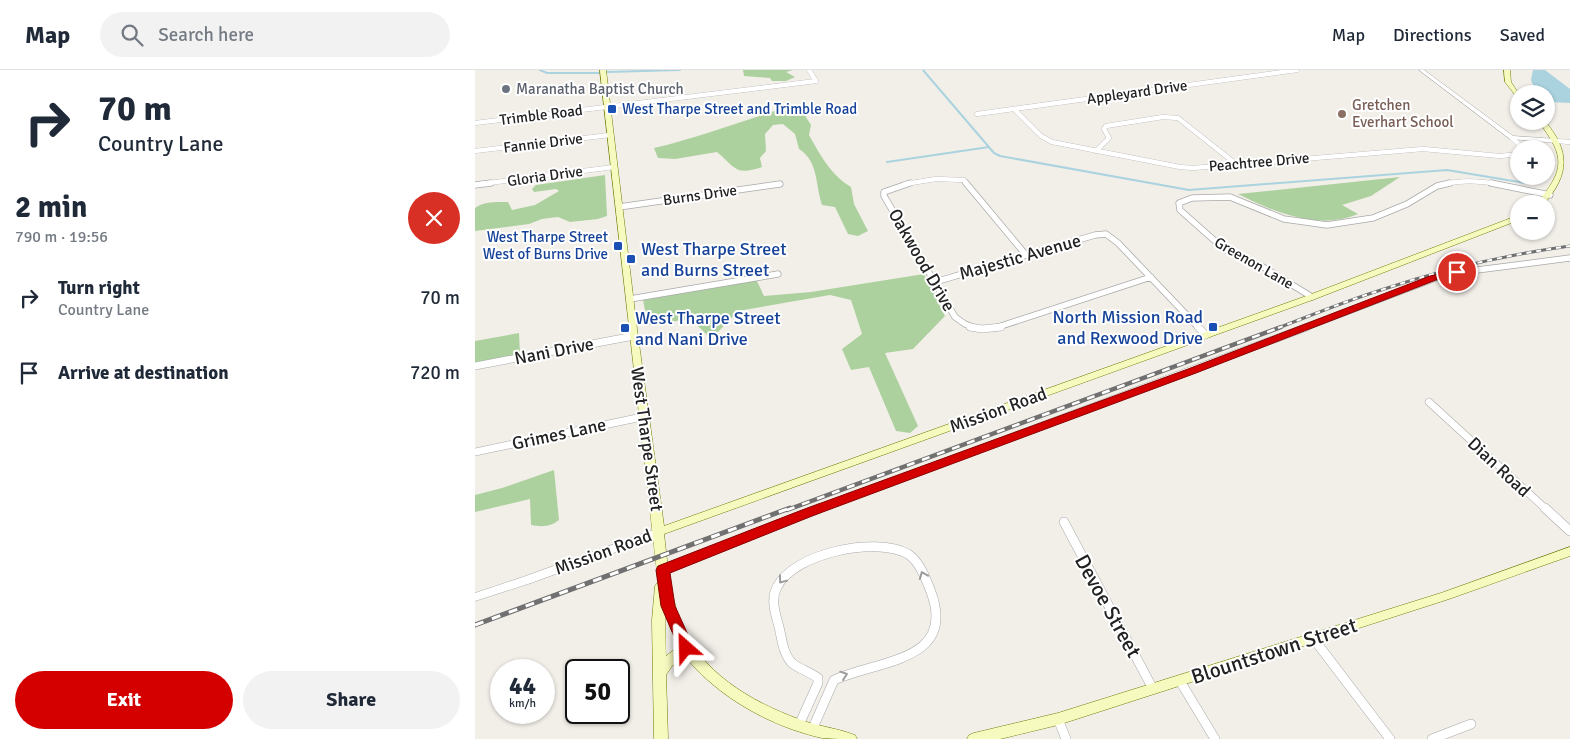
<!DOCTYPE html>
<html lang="en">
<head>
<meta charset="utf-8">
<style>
  :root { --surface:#fff; --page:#f2f2f3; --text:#1f2937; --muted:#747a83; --line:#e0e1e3; --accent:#d40000 }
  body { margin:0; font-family:Signika,sans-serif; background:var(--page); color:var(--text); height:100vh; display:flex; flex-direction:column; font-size:19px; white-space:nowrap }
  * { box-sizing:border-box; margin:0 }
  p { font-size:16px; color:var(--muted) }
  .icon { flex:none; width:28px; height:28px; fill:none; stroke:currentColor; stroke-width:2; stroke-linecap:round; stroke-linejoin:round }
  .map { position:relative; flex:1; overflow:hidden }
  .sheet { display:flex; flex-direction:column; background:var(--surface); width:475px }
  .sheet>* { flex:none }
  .hud { background:#fff; color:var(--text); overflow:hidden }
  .tools { position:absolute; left:1035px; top:15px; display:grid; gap:10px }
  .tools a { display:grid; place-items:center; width:45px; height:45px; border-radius:50%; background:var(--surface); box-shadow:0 1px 4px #0004; font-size:25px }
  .speed { position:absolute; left:15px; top:589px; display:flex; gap:10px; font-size:25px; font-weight:700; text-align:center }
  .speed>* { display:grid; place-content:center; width:65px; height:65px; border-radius:50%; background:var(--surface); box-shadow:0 1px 4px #0004; line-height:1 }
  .speed small { font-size:12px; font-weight:400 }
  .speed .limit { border:2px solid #111; border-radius:8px; background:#fff; color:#111 }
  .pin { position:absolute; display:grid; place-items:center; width:42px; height:42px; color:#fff; margin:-21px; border:2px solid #fff; border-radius:50%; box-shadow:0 1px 5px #0007 }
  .me { position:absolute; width:55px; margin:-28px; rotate:335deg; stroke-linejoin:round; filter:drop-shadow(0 0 4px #0008) }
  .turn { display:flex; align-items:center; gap:18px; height:105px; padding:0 15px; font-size:22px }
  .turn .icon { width:65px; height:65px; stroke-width:2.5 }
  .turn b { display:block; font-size:35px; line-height:42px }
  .round { display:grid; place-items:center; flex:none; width:52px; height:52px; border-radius:26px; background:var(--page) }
  .summary { display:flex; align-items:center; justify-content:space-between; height:85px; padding:0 15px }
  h1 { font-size:30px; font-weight:800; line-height:38px }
  .button { display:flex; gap:10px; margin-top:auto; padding:10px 15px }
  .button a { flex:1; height:58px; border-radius:30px; background:var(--accent); color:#fff; font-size:20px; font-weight:800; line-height:58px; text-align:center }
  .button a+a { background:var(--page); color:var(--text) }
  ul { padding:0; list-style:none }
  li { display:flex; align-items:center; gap:15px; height:75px; padding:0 15px }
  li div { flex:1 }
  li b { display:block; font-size:19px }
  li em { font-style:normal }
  header { display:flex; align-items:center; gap:30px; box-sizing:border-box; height:70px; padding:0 25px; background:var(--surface); border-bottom:1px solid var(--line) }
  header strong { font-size:24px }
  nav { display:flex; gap:28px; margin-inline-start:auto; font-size:18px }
  .search { width:350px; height:45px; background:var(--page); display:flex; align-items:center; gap:12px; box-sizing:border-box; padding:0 18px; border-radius:28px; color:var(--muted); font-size:19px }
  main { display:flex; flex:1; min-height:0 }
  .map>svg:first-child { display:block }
  .forest { fill:#add19e }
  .water { fill:#aad3df }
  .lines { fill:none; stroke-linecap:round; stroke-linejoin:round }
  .stream { stroke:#aad3df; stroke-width:2 }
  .minor-far3-casing { stroke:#a9a9a9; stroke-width:5 }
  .minor-far2-casing { stroke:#a9a9a9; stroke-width:7 }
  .minor-far1-casing { stroke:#a9a9a9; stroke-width:8 }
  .minor-casing { stroke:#a9a9a9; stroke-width:10 }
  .tertiary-casing { stroke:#a9a9a9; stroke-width:1 }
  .secondary-casing { stroke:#707d05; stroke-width:1 }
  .minor-far3 { stroke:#fff; stroke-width:4.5 }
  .minor-far2 { stroke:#fff; stroke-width:5.5 }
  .minor-far1 { stroke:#fff; stroke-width:7 }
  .minor { stroke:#fff; stroke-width:9 }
  .tertiary { fill:#fff; fill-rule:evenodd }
  .secondary { fill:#f7fabf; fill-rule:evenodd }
  .rail-far2-casing { stroke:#707070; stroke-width:3 }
  .rail-far1-casing { stroke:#707070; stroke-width:4.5 }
  .rail-casing { stroke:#707070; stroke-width:5 }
  .rail-far2 { stroke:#fff; stroke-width:2; stroke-dasharray:5; stroke-linecap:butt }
  .rail-far1 { stroke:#fff; stroke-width:2.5; stroke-dasharray:8; stroke-linecap:butt }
  .rail { stroke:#fff; stroke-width:3; stroke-dasharray:9; stroke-linecap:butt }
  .oneway { stroke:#9c9c9c }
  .route { fill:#d40000; stroke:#8a0000 }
  .worship-dot { fill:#6b7280; stroke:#fff; stroke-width:2 }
  .transit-dot { fill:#1a4fb4; stroke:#fff; stroke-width:2 }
  .education-dot { fill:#8d6e63; stroke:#fff; stroke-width:2 }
  .labels { text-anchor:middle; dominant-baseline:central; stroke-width:4; stroke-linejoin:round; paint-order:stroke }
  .far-worship-label { font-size:15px; fill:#5b616d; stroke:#fff; text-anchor:start }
  .far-street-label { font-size:15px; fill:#222; stroke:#fff }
  .far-education-label { font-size:15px; fill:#785e54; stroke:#fff; text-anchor:start }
  .far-transit-label { font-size:15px; fill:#164399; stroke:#fff; text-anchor:start }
  .transit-label { font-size:18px; fill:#164399; stroke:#fff; text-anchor:start }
  .street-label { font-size:18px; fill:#222; stroke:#fff }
  .near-street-label { font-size:21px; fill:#222; stroke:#fff }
</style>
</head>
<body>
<header>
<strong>Map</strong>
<div class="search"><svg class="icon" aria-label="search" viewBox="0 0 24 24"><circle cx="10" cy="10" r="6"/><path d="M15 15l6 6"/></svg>Search here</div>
<nav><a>Map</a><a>Directions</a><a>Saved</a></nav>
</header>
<main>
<section class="sheet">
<div class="hud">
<div class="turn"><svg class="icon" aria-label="right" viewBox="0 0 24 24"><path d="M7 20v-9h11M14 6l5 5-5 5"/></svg><div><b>70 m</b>Country Lane</div></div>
</div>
<div class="summary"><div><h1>2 min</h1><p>790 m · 19:56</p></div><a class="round" style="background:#d93025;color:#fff"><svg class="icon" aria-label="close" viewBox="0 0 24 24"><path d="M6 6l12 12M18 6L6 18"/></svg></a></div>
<ul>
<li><svg class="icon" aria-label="right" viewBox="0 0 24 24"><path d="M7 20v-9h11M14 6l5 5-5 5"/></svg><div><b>Turn right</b><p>Country Lane</p></div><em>70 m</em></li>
<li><svg class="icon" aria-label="arrive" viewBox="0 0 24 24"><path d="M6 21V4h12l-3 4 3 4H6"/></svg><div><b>Arrive at destination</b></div><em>720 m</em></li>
</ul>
<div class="button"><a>Exit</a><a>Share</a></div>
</section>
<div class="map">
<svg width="1095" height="669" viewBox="0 0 1095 669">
  <rect width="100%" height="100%" fill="#f2efe9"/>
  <path class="forest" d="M268,0h50l-7,2 9,5 -9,4h-14l-2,-3 -26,-2z
    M319,35l5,1 12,19 -2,10c12,21 21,39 42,52l3,17 14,27 -10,5 -10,-2 -13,-27 -13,-2c-7,-21 -3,-43 -23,-56l-4,-15 -12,-10 -10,1 -8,9 1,17 -6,7 2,9c-27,9 -26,1 -45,-15l-42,7 -17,-1 -4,-10c47,-11 93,-29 140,-43z
    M130,105l2,41 -9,3 -28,3 -12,-5 -16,2 -13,5 -54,7v-23c9,-7 22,-6 33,-6l4,8 23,-5 24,-14 -3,-2 -22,3 -2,-3 4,-4z
    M925,107l-29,19 -29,9 16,9c-40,17 -84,-2 -120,-20z
    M449,204l21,42 -32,33 -28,4 33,73 -8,7 -14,-2 -27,-64 -18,3 -9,-21 20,-15 -11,-34 -21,-5 -92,16 -21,22 -10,2 -16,-16 -43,6 -5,-25 113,-21 8,17 47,-4z
    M44,263l1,22 -45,8v-22z
    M79,400l5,50c-9,7 -17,7 -28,5l-1,-26 -55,13v-17l27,-7z"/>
  <path class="water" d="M1058,0h12l25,19v14l-21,-1 -3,-1v-7h-9l-6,-14z"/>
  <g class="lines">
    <path class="stream" d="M65,0l7,3h52
      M448,0l71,83 6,3 189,34 258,-20 78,13
      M132,2l73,-2
      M412,92l102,-15"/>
    <defs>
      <path id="minor-far3" d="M539,39l27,27 11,6 128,25 13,1 230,-19 77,7 19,-2
        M502,44l320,-44
        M0,53l341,-42 -7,-11
        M1037,68l12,11
        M1082,71l13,1
        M0,81l135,-16
        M621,81l13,-13 -5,-9 2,-3 57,-9 15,1 58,46
        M6,114l133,-17
        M430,114l31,-5 28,1 3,4
        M970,114c16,-4 35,-3 52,0"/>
      <path id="minor-far2" d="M435,113l-26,9v4l71,121 10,7 10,4
        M491,113l60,72
        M1016,113l59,12
        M0,115l16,-2
        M144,137l161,-23
        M460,212l160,-47 11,-1 12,9 81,85
        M837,227l-49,-30 -39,-18 -44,-39 -1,-7 13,-5 38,-1 54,22 43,6 46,-7 34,-14 30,-18 13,-3
        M155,229l148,-25
        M520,258l156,-51
        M829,258l142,-54 124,-16"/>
      <path id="minor-far1" d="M495,257l12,2 19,-2
        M723,257l8,8
        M0,296l159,-30
        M954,332l118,108
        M0,382l167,-35
        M341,440l491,-183"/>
      <path id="minor" d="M1070,438l25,23
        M589,452l89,167
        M188,500l157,-62
        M838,568l77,101
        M705,611l35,58
        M583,649l8,20
        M324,655l19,-42v-5c-8,-6 -19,-9 -26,-15 -9,-9 -10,-24 -13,-36 -3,-12 -9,-27 -2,-40 17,-34 99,-51 131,-33 12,8 18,25 23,38 26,70 -53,68 -97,88l-22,50
        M957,669l39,-15"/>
      <path id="tertiary" d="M944,0h5l89,66 44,3 3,2 -3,2 -47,-4z
        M184,458l4,1 1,3 -1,3 -132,48 -56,18v-8l48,-16z"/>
      <path id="secondary" d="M125,0h6l31,259 27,197 645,-231 210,-80v5l-204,79 -651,235c4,33 6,67 21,97 22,47 75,75 122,91 16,5 33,7 48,13l2,4c-11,0 -24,0 -35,-1 -50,-11 -105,-41 -137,-82l-13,10 -6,9 2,64h-14l-2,-119 3,-34 3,-4zM190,543l6,16 8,17 -13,10z
        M1029,0h6l1,12 8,12v6l-14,-18z
        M1063,51h7c25,30 25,53 -1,83h-8c29,-34 30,-47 2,-83z
        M1095,477v9l-121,43 -391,126 -58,14h-33l2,-4 5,-2 84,-20 383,-120z"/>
    </defs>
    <use href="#minor-far3" class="minor-far3-casing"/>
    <use href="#minor-far2" class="minor-far2-casing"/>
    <use href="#minor-far1" class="minor-far1-casing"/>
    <use href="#minor" class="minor-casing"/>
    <use href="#tertiary" class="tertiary-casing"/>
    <use href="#secondary" class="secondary-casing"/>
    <use href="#minor-far3" class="minor-far3"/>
    <use href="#minor-far2" class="minor-far2"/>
    <use href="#minor-far1" class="minor-far1"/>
    <use href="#minor" class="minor"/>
    <use href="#tertiary" class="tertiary"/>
    <use href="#secondary" class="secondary"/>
    <defs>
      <path id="rail-far2" d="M803,258c34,-13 68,-27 103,-38 62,-21 125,-35 189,-44"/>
      <path id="rail-far1" d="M312,440l494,-183"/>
      <path id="rail" d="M0,555l315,-117"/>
    </defs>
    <use href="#rail-far2" class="rail-far2-casing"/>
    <use href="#rail-far1" class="rail-far1-casing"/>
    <use href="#rail" class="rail-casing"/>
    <use href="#rail-far2" class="rail-far2"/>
    <use href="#rail-far1" class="rail-far1"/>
    <use href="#rail" class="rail"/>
  </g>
  <defs><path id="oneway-chevron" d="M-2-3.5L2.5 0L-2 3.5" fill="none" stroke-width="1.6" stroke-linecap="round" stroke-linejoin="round" transform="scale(1.25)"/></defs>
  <g class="oneway">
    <use href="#oneway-chevron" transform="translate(448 505) rotate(-112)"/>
    <use href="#oneway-chevron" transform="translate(307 510) rotate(127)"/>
    <use href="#oneway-chevron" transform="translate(369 605) rotate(-19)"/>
  </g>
  <path class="route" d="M982,200l5,2 -2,2 -24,6 -240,93 -384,143 -142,57 5,33 19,42 -2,4 -6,2 -5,-2 -2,-4 -18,-42 -5,-36 2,-4 144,-56 386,-141 242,-93z"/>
  <circle class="worship-dot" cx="31" cy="19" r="5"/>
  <g class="transit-dot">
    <rect x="132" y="34" width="10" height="10" rx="2.5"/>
    <rect x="138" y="171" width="10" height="10" rx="2.5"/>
    <rect x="151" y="184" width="10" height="10" rx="2.5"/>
    <rect x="733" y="252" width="10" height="10" rx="2.5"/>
    <rect x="145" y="253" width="10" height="10" rx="2.5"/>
  </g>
  <circle class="education-dot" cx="867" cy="44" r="5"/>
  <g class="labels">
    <g class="far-worship-label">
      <text x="41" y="19">Maranatha Baptist Church</text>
    </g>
    <g class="far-street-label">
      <text transform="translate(662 22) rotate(-8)">Appleyard Drive</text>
      <text transform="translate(66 45) rotate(-7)">Trimble Road</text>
      <text transform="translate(68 73) rotate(-7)">Fannie Drive</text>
      <text transform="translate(784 92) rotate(-5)">Peachtree Drive</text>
      <text transform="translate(70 106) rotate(-8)">Gloria Drive</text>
      <text transform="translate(225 125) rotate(-8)">Burns Drive</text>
      <text transform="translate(779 193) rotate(30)">Greenon Lane</text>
    </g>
    <g class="far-education-label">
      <text x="877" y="35">Gretchen<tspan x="877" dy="17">Everhart School</tspan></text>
    </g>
    <g class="far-transit-label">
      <text x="147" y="39">West Tharpe Street and Trimble Road</text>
      <text x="133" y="167" text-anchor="end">West Tharpe Street<tspan x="133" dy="17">West of Burns Drive</tspan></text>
    </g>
    <g class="transit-label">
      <text x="166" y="179">West Tharpe Street<tspan x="166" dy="21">and Burns Street</tspan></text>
      <text x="728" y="247" text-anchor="end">North Mission Road<tspan x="728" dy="21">and Rexwood Drive</tspan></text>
      <text x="160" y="248">West Tharpe Street<tspan x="160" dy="21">and Nani Drive</tspan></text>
    </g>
    <g class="street-label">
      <text transform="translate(545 187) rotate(-16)">Majestic Avenue</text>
      <text transform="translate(447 190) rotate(60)">Oakwood Drive</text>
      <text transform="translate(79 281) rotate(-11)">Nani Drive</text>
      <text transform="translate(523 340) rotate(-20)">Mission Road</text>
      <text transform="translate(84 364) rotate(-12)">Grimes Lane</text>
      <text transform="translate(172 369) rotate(82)">West Tharpe Street</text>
      <text transform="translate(1024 397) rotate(43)">Dian Road</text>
      <text transform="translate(128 482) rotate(-20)">Mission Road</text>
    </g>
    <g class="near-street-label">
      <text transform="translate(633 536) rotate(61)">Devoe Street</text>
      <text transform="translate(799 581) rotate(-18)">Blountstown Street</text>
    </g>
  </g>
</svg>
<div class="tools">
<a><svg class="icon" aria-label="layers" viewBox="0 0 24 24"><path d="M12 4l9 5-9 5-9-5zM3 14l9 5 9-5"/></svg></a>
<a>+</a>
<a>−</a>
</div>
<div class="speed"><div>44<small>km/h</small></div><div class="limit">50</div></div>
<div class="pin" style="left:982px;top:202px;background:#d93025"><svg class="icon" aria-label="arrive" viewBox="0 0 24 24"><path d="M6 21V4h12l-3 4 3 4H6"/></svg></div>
<svg class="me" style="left:211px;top:578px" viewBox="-20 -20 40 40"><path d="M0-17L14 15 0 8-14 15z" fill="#d40000" stroke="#fff" stroke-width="4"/></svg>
</div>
</main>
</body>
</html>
